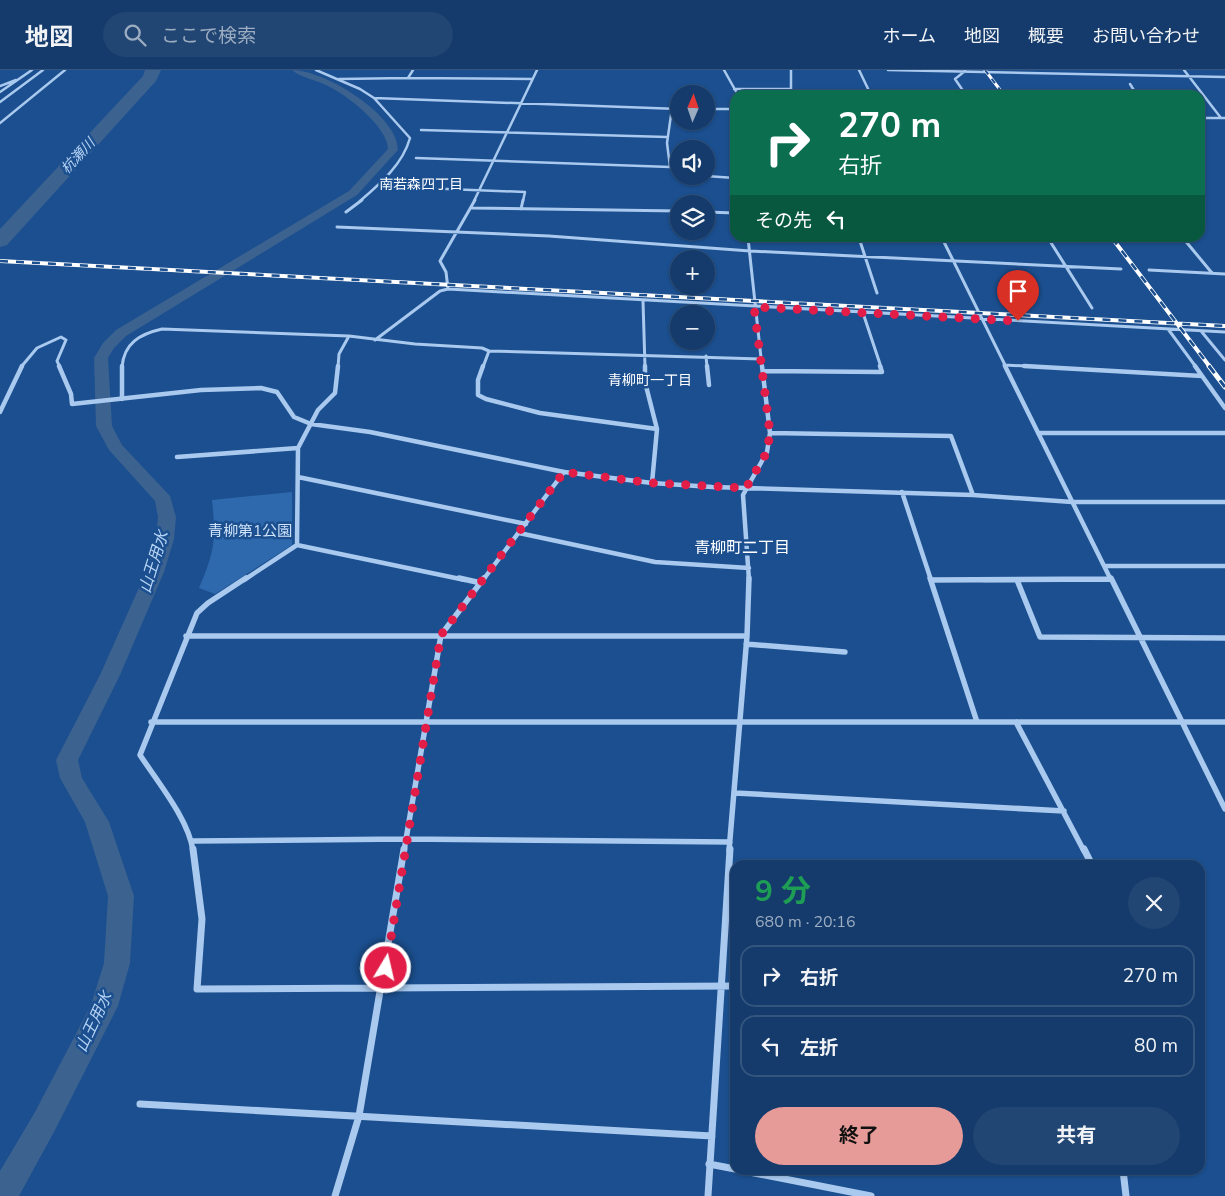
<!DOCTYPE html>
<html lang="ja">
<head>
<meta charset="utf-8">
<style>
  :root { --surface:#143b6b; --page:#214673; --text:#f1f3f6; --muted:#9dadc1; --line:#33557e; --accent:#e69b98 }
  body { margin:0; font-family:"Nunito Sans","Noto Sans JP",sans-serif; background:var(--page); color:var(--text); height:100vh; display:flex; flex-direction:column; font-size:19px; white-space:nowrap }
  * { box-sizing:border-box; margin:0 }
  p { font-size:16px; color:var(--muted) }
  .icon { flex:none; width:28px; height:28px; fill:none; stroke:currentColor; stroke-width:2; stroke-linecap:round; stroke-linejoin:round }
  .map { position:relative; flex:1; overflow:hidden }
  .drawer { position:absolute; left:730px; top:790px; width:475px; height:315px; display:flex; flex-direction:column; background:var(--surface); border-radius:15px; box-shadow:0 1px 4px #0004,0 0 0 1px var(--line) }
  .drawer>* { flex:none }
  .hud { position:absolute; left:730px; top:20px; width:475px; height:152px; border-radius:15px; box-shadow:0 1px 4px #0004,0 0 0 1px var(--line); background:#0b6e4f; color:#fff; overflow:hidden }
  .needle { width:32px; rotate:2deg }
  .tools { position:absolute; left:670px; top:15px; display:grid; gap:10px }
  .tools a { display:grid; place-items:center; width:45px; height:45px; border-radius:50%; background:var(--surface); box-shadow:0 1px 4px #0004,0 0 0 1px var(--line); font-size:25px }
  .pin { position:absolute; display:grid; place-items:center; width:42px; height:42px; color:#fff; margin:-51px -21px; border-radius:50% 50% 50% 0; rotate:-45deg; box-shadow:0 0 5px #0007 }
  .pin .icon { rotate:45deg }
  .me { position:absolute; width:55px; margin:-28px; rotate:9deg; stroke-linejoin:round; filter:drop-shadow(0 0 4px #0008) }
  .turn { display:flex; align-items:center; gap:18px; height:105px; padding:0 25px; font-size:22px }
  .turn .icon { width:65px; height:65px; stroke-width:2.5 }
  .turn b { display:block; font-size:35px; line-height:42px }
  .then { display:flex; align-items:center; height:48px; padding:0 25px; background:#0003; gap:10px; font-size:19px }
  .round { display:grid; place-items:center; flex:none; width:52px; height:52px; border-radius:26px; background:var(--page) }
  .headline { display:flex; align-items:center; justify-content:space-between; height:85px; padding:0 25px }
  h1 { font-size:30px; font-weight:700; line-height:38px; color:#1e9e55 }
  .action { display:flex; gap:10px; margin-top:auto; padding:10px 25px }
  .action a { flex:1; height:58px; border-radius:30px; background:var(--accent); color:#111; font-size:20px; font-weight:700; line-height:58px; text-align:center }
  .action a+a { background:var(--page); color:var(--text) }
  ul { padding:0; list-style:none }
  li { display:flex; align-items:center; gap:15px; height:62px; margin:0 10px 8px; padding:0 15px; border:2px solid var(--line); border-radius:15px }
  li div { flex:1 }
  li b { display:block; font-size:19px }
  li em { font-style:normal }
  header { display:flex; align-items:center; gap:30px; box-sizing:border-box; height:70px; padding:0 25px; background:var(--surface); border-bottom:1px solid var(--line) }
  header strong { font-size:24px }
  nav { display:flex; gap:28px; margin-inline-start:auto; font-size:18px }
  .search { width:350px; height:45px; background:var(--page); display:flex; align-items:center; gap:12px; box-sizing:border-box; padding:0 18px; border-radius:28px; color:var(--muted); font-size:19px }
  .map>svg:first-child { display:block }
  .green { fill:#2e69ad }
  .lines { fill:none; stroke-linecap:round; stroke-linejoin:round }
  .canal { fill:#3c6290; fill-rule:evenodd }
  .river { fill:#3c6290; fill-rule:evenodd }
  .street-far4 { stroke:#a9c9ee; stroke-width:2.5 }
  .street-far3 { stroke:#a9c9ee; stroke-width:3 }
  .street-far2 { stroke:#a9c9ee; stroke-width:4.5 }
  .street-far1 { stroke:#a9c9ee; stroke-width:5.5 }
  .street { stroke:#a9c9ee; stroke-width:7 }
  .rail-far2-casing { stroke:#fff; stroke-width:3 }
  .rail-far1-casing { stroke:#fff; stroke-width:4 }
  .rail-casing { stroke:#fff; stroke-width:5 }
  .rail-far2 { stroke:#1b4f8f; stroke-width:2; stroke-dasharray:5.5; stroke-linecap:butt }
  .rail-far1 { stroke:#1b4f8f; stroke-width:2.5; stroke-dasharray:8; stroke-linecap:butt }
  .rail { stroke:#1b4f8f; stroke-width:3; stroke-dasharray:9; stroke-linecap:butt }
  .route { stroke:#e11d48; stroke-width:9; stroke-dasharray:0 16.2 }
  .labels { text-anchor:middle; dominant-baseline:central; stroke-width:5; stroke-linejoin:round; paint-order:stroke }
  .far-water-label { font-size:14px; font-style:italic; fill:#b5d3f5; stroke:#1b4f8f }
  .far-neighbourhood-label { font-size:14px; fill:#fff; stroke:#1b4f8f }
  .park-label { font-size:15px; fill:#cfe3fa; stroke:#1b4f8f }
  .neighbourhood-label { font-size:16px; fill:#fff; stroke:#1b4f8f }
  .water-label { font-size:16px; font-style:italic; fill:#b5d3f5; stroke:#1b4f8f }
</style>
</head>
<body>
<header>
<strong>地図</strong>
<div class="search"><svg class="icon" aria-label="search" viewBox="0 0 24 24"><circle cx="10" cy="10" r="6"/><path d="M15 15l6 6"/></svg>ここで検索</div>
<nav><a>ホーム</a><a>地図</a><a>概要</a><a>お問い合わせ</a></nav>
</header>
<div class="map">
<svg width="1225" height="1126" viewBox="0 0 1225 1126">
  <rect width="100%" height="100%" fill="#1b4f8f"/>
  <path class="green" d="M292,422v53l-77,49 -16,-6c16,-37 17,-49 13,-88z"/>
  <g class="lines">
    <path class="canal" d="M292,0c33,0 106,45 106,80l-41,45 -231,141 -12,12 -6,10 4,68 10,19 48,51 6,21 -2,22 -10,33 -44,103 -42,85 4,18 27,44 25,74 -4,67 -12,43 -63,124 -36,66h-19v-25l35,-59 56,-107 13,-42 4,-67 -23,-74 -25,-44 -4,-18 44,-85 46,-103 10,-33 2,-22 -3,-16 -46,-51 -13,-24 -2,-68 9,-15 13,-13 233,-139 39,-42c0,-22 -41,-54 -60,-63 -11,-6 -27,-8 -36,-16z"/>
    <path class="river" d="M145,0h16l-5,11 -149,164 -7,2v-18l143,-153z"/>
    <path class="street-far4" d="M316,0l44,19 14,9 305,11
      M413,0l-5,8 124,1
      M724,0l14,25
      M859,0l12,25
      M888,0l337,7
      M1184,0l37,48
      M965,1l-10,8 11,16
      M339,9l69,-1
      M1130,14l7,11
      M0,16l16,-6
      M734,19h57v-19
      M0,22l32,-22
      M0,32l43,-32
      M706,39h29
      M1200,48h25
      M0,53l65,-53
      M421,60l246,7
      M416,88l254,9 9,4
      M670,97l-3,-24 5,-35
      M706,106l29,2
      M396,117l129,5 -2,9
      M360,131c20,-17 43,-37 50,-63l-36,-40
      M474,131l63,-131"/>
    <path class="street-far3" d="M472,138l207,3
      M521,139l2,-9
      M346,142l16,-12
      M706,142l29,1
      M337,157l212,9 201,15 371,18
      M748,168l14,129
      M859,168l18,55
      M942,168l64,129
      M1048,168l44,70
      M1183,168l29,35
      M1149,200l76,4
      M448,219l-2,-17 -6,-11 35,-61
      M643,231l2,66
      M863,243l18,54
      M1168,259l28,38
      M1201,261l24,29
      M375,270l65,-49 8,-2 777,43
      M706,286l1,11
      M1004,295l42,2
      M21,297l16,-19 24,-11 5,3 -9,21 3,6
      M122,297c2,-24 18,-33 40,-38l187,7 66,8 67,4 7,3
      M338,297l1,-13 10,-18
      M483,297l6,-16 272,8"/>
    <path class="street-far2" d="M59,296l12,28 1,10 129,-14 60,-2 16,4 17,25 17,7 59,8 194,40 88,11 60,4 261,8 99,7h153
      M122,296v33
      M483,296l-5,14v15l8,4 54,14 117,16
      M645,296v16l12,47 -5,54
      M707,296l2,19
      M1005,296l106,214
      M1024,296l178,10
      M1195,296l30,42
      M763,301l119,1 -2,-6
      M0,342l22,-46
      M770,363l181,3 22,59
      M1038,363h187
      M177,387l121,-9
      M298,407l228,47
      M902,422l29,88
      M519,463l136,29 94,6
      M297,475l1,-97 20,-38 17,-17 3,-27
      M1104,496h121
      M244,510l53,-35 168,35
      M483,510l81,-108
      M749,510l-6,-85 24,-43 3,-19 -8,-67
      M984,510l126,-1"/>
    <path class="street-far1" d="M459,508l22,5
      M930,508l47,144
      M1111,508l114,231
      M931,510l179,-1
      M1017,510l23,57 185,1
      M186,566h561
      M746,574l99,8
      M151,652h1074
      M1016,652l68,129
      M735,723l329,18
      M192,771l214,-2 324,3
      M193,781c-4,-31 -36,-70 -53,-96l57,-142 11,-10 38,-25
      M404,781l37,-216 43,-57
      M729,781l18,-215 2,-58"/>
    <path class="street" d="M193,779l9,70 -5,70 538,-3
      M1084,779l8,16
      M140,1034l572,32
      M709,1094l26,5
      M739,1100l132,26
      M1123,1100l3,26
      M335,1126l24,-80 45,-267
      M708,1126l22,-347"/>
    <defs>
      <path id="rail-far2" d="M985,0l19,25"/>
      <path id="rail-far1" d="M1112,168l98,129
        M0,191l1225,65"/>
      <path id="rail" d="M1209,296l16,21"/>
    </defs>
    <use href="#rail-far2" class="rail-far2-casing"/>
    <use href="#rail-far1" class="rail-far1-casing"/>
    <use href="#rail" class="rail-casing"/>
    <use href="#rail-far2" class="rail-far2"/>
    <use href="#rail-far1" class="rail-far1"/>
    <use href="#rail" class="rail"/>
  </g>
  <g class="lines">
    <path class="route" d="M386,898l55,-333 123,-163 88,11 94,5 21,-36 3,-19 -16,-126 264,14"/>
  </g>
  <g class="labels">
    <g class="far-water-label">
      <text transform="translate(78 86) rotate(-47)">杭瀬川</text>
    </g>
    <g class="far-neighbourhood-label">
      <text x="421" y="114">南若森四丁目</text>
      <text x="650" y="310">青柳町一丁目</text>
    </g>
    <g class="park-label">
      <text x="250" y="461">青柳第1公園</text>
    </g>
    <g class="neighbourhood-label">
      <text x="742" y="478">青柳町二丁目</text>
    </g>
    <g class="water-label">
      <text transform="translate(154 492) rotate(-73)">山王用水</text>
      <text transform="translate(94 952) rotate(-65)">山王用水</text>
    </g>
  </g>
</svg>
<div class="tools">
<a><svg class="needle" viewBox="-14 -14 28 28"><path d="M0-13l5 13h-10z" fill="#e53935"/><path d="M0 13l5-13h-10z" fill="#9dadc1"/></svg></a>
<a><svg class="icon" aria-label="sound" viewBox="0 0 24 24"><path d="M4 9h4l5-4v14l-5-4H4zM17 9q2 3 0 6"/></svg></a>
<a><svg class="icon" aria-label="layers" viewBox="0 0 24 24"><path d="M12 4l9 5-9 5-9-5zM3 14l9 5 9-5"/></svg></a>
<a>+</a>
<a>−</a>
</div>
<div class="pin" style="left:1018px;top:251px;background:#d93025"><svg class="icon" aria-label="arrive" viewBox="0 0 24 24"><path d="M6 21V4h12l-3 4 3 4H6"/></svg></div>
<svg class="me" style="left:386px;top:898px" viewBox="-20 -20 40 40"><circle r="17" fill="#e11d48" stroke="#fff" stroke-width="3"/><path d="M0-11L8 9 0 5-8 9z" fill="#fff"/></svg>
<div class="hud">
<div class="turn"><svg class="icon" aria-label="right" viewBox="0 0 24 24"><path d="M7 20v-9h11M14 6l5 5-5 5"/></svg><div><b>270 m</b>右折</div></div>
<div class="then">その先<svg class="icon" aria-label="left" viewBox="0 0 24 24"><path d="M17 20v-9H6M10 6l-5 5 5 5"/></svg></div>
</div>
<section class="drawer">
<div class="headline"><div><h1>9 分</h1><p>680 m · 20:16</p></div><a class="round"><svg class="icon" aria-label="close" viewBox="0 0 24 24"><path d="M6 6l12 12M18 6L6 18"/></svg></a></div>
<ul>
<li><svg class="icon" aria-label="right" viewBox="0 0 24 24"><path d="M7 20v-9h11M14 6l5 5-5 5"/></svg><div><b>右折</b></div><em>270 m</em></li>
<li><svg class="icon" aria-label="left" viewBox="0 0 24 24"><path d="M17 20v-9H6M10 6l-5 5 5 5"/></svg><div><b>左折</b></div><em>80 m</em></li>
</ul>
<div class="action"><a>終了</a><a>共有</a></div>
</section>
</div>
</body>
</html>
